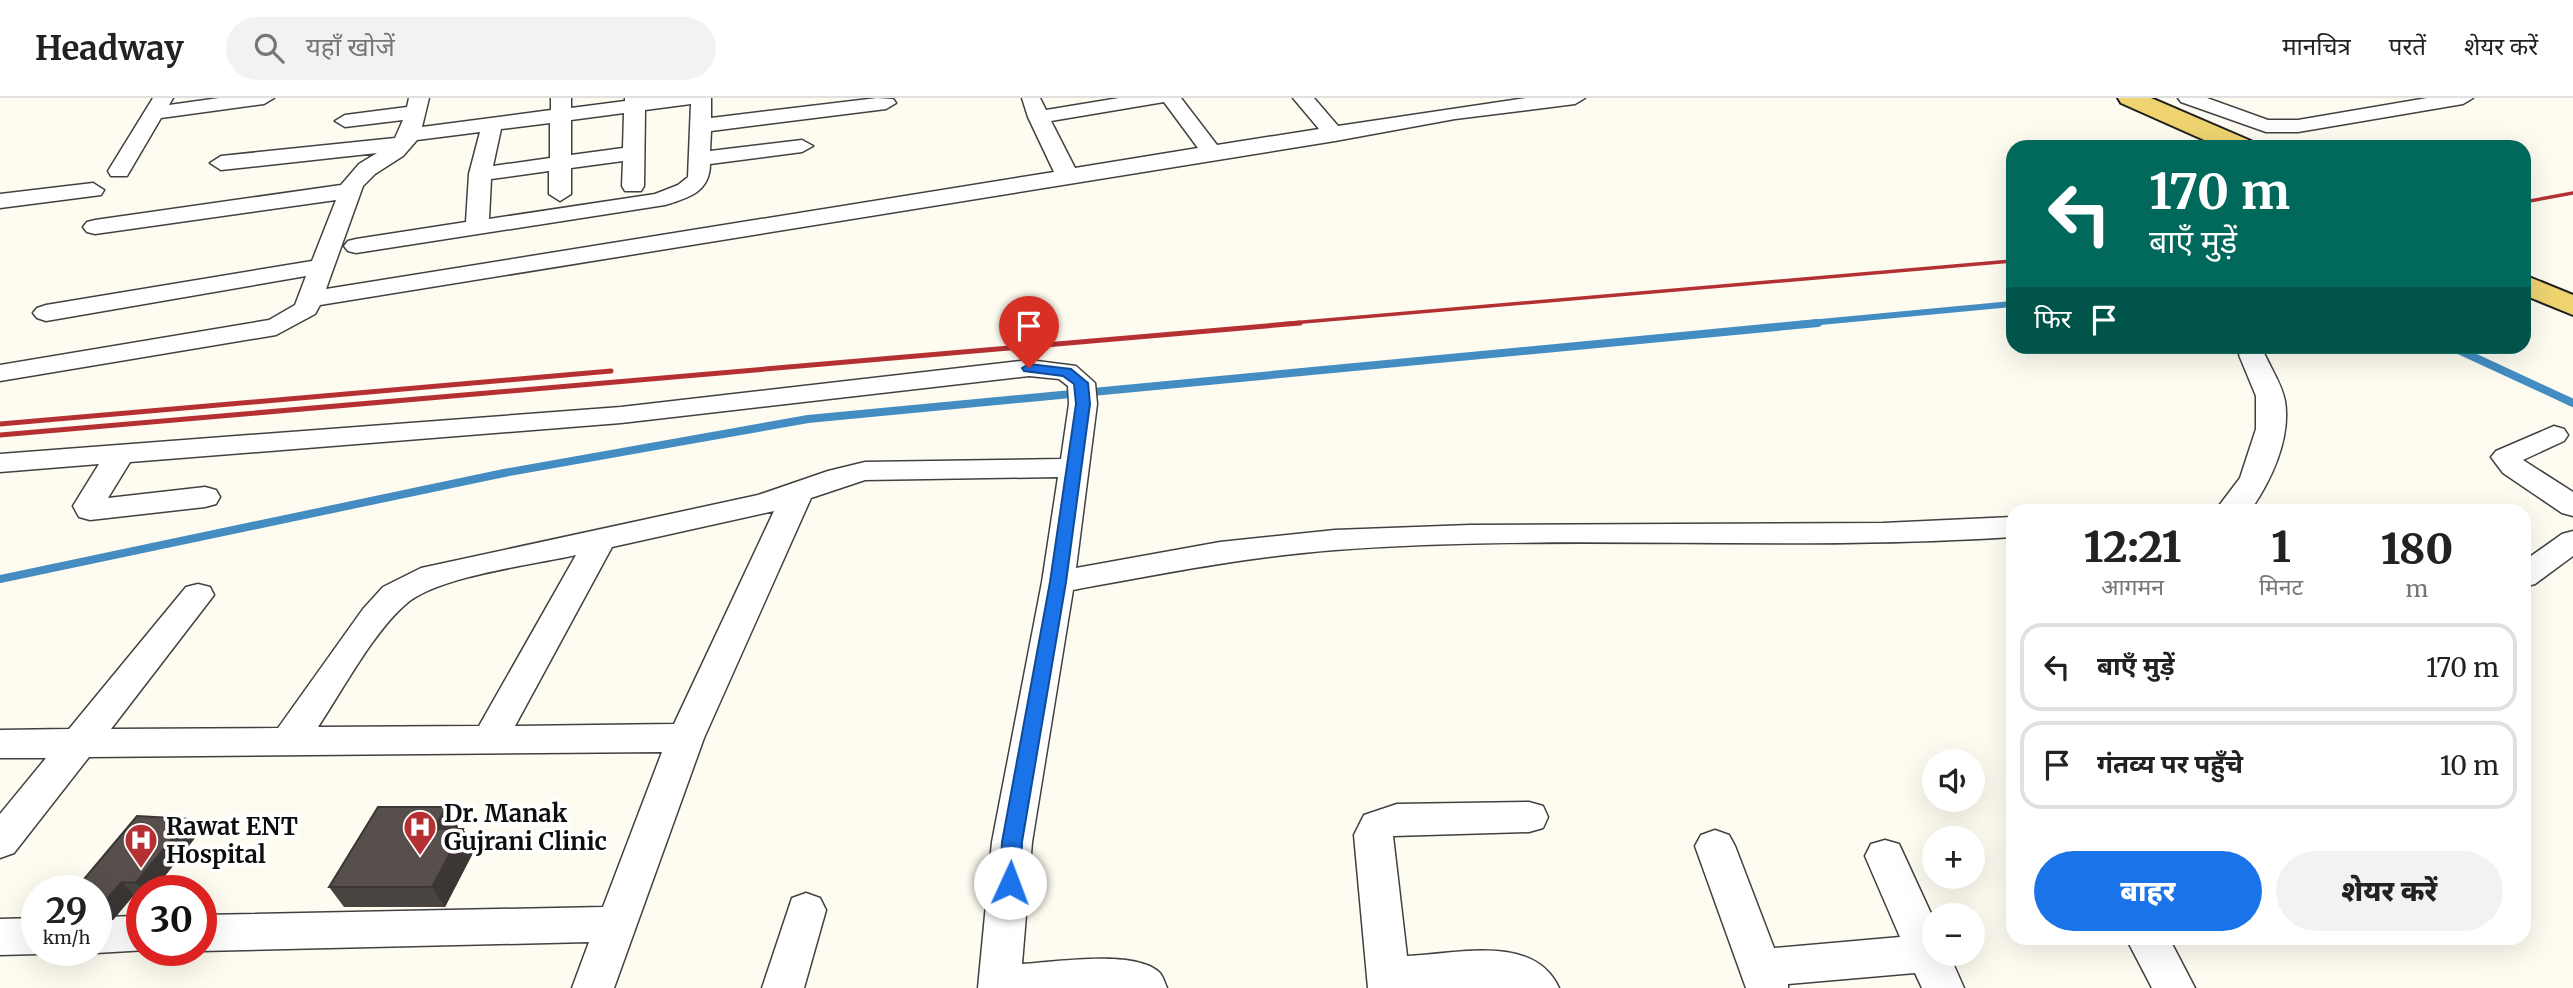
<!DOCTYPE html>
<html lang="hi">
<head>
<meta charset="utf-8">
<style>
  :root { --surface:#fff; --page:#f2f2f2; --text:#222; --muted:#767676; --line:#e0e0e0; --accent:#1a73e8 }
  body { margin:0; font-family:Merriweather,"Noto Sans Devanagari",serif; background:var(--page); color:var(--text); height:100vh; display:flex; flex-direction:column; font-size:26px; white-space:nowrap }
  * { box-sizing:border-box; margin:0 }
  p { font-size:23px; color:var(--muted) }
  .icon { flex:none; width:38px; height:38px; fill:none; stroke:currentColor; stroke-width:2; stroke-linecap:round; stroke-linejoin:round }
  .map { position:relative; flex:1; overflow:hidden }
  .details { position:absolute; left:2006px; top:406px; width:525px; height:441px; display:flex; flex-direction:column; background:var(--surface); border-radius:21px; box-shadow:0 7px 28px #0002 }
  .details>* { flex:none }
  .top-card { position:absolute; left:2006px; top:42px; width:525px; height:214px; border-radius:21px; box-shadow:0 7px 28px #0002; background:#00695c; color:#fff; overflow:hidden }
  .tools { position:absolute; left:1922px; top:651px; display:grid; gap:14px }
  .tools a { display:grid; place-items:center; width:63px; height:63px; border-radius:50%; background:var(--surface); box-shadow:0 7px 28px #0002; font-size:35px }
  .speed { position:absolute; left:21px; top:777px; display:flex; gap:14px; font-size:35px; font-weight:700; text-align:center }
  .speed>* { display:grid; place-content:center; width:91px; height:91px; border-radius:50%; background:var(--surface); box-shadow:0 7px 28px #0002; line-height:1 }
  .speed small { font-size:18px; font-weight:400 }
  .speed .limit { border:10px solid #d22; background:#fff; color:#111 }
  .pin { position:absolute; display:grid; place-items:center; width:60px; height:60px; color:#fff; margin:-72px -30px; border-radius:50% 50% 50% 0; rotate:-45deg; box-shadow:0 0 7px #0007 }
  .pin .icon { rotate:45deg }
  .me { position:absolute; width:77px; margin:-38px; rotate:2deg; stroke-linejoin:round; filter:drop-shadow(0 0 5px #0008) }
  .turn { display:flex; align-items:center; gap:24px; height:147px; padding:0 28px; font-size:32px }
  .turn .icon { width:91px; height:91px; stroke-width:2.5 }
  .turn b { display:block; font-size:49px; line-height:60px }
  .then { display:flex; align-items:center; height:66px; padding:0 28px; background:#0003; gap:14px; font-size:26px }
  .eta { display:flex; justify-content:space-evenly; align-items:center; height:119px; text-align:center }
  .eta b { font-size:42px; font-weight:800; line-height:49px }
  .button { display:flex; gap:14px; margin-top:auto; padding:14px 28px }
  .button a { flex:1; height:80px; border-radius:42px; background:var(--accent); color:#fff; font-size:28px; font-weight:800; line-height:80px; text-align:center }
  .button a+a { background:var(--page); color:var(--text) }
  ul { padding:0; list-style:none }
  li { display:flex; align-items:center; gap:21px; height:88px; margin:0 14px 10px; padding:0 14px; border:4px solid var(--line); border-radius:21px }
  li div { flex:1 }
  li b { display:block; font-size:26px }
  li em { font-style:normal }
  header { display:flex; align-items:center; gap:42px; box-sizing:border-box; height:98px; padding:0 35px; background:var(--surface); border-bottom:2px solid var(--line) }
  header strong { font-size:33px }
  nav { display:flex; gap:38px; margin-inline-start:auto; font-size:24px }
  .search { width:490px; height:63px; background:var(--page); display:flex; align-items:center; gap:18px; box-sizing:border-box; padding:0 24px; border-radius:38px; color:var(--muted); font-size:26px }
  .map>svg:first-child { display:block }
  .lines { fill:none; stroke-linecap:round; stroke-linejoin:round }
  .stream-far1 { stroke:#448dc3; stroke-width:6 }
  .stream { stroke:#448dc3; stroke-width:8 }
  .minor-casing { stroke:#414141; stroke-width:3 }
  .major-casing { stroke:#1f1f1f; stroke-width:4 }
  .minor { fill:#fff; fill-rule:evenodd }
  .major { fill:#eed36f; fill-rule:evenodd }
  .rail-far1 { stroke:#b43033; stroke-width:3.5 }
  .rail { stroke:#b43033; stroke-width:5 }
  .wall { fill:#4a4440 }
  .shaded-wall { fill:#3c3734 }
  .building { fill:#564f4b; stroke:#3c3734; stroke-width:2 }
  .route { fill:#1a73e8; stroke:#114b97; stroke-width:2 }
  .labels { text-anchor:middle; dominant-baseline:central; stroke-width:7; stroke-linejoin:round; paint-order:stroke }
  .near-poi-label { font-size:24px; font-weight:bold; fill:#0e0e0e; stroke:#fff; text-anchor:start }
</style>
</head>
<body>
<header>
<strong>Headway</strong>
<div class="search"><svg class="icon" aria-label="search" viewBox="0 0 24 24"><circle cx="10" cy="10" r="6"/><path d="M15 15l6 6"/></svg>यहाँ खोजें</div>
<nav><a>मानचित्र</a><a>परतें</a><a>शेयर करें</a></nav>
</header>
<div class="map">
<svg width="2573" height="890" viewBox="0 0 2573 890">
  <rect width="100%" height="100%" fill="#fefbf0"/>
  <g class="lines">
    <path class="stream-far1" d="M1799,226l213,-20"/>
    <path class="stream" d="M2450,248l123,57
      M0,481l504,-106 304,-54 1010,-96"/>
    <defs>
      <path id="minor" d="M153,0h20l-4,7 50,-7h55l-10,6 -103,14 -34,58h-16l-3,-5z
        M409,0h20l-7,29 129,-17v-12h20v10l54,-7v-3h86v20l166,-20 16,1 3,4 -10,6 -175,22 -1,20 92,-11 11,6 -11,6 -92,12c0,28 -22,34 -45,41l-309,48 -8,-2 -4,-5 4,-5 8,-2 110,-17 3,-48 11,-42 -63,8 -14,16 -28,18 -12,12 -37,103 728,-117 -26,-55 -6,-19h18l6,12 73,-12h62l36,47 102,-16 -26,-31h21l24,28 188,-28h59l-10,6 -120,15 -120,22 -1015,164 -5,9 -39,21 -276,46v-16l269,-45 26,-15 11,-29 -260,45 -9,-3 -4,-5 4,-5 9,-3 266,-44 24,-61 -241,34 -8,-2 -4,-5 4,-5 8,-2 246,-35 18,-21 18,-11 -156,17 -11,-7 11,-7 174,-18 8,-18 -58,7 -10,-6 10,-6 62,-8zM1164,4l34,46 -123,20 -24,-47zM691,6l-3,73 -10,8 -23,9 -166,25 2,-40 58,-8v23l11,7 11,-7v-26l52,-7 -1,25 3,5h16l3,-5 1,-76zM624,15l-1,35 -52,7v-35zM550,25v35l-57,8 8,-37z
        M2178,0h29l61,22h30l129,-22h46l-10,6 -165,28h-32l-85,-30z
        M93,85l11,7 -3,5 -101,13v-14z
        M2252,249l9,2 4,6c7,15 17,30 20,46 6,38 -14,80 -35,110h-35l25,-33 16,-49v-33l-17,-41 4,-6z
        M1029,262l47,6 19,17 2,21 -21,164 144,-26 115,-12 135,-5 413,-2 129,-6v20c-225,15 -452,-4 -677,13 -89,7 -175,24 -262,40l-41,252 -10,122c33,-2 114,-15 138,9 3,4 5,10 7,15h-189l14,-146 50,-260 16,-105 -193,3 -54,18 -107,240 -90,250h-42l17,-46 -388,9v-36l402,-8 59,-155 -573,5 -75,96 -14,5v-44l46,-56h-46v-28l69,-1 117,-142 12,-3 12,3 4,8 -103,134 167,-1 85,-119 20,-22 38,-19 337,-73 70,-24 37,-9 196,-3 8,-55 -1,-18 -9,-7 -30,-3 -408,47 -491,39 -22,36 97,-11 11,3 4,7 -4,7 -11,3 -115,13 -11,-3 -6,-11 26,-42 -99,8v-18l621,-47zM774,413l-100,213 -159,2 97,-179zM576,457l-97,171 -161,1c24,-36 56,-96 88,-123 32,-28 126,-39 170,-49z
        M2554,328l10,3 4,6 -4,6 -41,19 50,32v24l-11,-3 -59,-40 -12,-16 5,-6z
        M2573,433v25l-38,28 -11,3v-26l38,-27z
        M1529,704l14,4 5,11 -5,11 -14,4 -136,4 14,120c49,-2 127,-23 152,32h-191l-14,-153 10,-20 33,-11z
        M1715,732l14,5 6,11 39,102 126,-11 -35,-81 6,-12 14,-4 14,4 35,76v34h15l15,34h-42l-7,-15 -127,11v4h-42l-51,-142 6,-11z
        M806,795l14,5 6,12 -22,78h-42l30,-90z
        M142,818v34h5l-51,3 -8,-3h8v-33z
        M37,820v32h10l-10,4 -37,1v-36z
        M2126,840h43l26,50h-43z"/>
      <path id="major" d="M2118,0h33l100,43 4,6h-35l-99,-44z
        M2524,177l49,20v20l-49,-20z"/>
    </defs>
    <use href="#minor" class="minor-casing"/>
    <use href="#major" class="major-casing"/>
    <use href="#minor" class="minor"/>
    <use href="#major" class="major"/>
    <path class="rail-far1" d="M2524,104l49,-9
      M1280,226l732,-63"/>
    <path class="rail" d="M0,326l611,-53
      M0,337l1300,-112"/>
  </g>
  <path class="wall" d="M446,709l12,20 -1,2h6l12,20 -30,58h-101l-15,-20z
    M188,721l11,14 -46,58h-11v5l-8,-1 -21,25 -17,-1v-28z"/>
  <path class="shaded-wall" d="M446,709l12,20 -12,22 -12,-20z
    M188,721l11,14 -46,58h-9l-8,-8z
    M463,731l12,20 -30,58 -13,-20z
    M122,784l12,13 -21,25 -13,-13z"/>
  <path class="building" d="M378,709h68l-12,22h29l-31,58h-103z
    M137,718l51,3 -52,64 -14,-1 -22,25h-4v-16h-22z"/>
  <path class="route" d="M1029,266l42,5 17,14 2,21 -24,178 -44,260 -1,41 -3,6 -8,2 -7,-2 -3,-6 2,-41 48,-260 26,-178 -2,-20 -11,-8 -39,-5 -2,-3z"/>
  <defs>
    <symbol id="hospital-pin" viewBox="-11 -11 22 30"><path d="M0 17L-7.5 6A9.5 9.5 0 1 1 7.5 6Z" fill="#b43033" stroke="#fff"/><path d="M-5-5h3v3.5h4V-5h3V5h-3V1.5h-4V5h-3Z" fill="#fff"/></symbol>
  </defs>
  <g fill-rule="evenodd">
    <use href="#hospital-pin" x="401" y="710" width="38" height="52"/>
    <use href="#hospital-pin" x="122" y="723" width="38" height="52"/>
  </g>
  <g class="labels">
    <g class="near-poi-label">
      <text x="444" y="715">Dr. Manak<tspan x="444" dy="28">Gujrani Clinic</tspan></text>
      <text x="166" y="728">Rawat ENT<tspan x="166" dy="28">Hospital</tspan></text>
    </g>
  </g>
</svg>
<div class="tools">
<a><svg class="icon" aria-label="sound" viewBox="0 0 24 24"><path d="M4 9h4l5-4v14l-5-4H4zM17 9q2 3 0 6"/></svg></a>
<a>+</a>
<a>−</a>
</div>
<div class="speed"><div>29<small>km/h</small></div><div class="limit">30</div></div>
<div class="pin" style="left:1029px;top:270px;background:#d93025"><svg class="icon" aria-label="arrive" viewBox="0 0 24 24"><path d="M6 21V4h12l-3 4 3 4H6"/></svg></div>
<svg class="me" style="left:1010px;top:785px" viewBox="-20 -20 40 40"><circle r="19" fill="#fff"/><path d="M0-13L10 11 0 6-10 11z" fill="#1a73e8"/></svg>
<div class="top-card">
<div class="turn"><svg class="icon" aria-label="left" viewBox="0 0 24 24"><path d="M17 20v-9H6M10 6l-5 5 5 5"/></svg><div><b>170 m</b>बाएँ मुड़ें</div></div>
<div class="then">फिर<svg class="icon" aria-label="arrive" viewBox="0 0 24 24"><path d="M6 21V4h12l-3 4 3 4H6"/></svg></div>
</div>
<section class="details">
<div class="eta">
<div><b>12:21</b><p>आगमन</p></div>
<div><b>1</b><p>मिनट</p></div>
<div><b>180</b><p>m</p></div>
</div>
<ul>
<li><svg class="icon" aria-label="left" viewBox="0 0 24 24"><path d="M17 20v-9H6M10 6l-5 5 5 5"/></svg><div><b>बाएँ मुड़ें</b></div><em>170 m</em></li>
<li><svg class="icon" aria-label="arrive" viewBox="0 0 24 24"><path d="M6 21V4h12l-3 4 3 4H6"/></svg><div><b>गंतव्य पर पहुँचे</b></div><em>10 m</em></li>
</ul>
<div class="button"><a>बाहर</a><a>शेयर करें</a></div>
</section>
</div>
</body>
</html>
